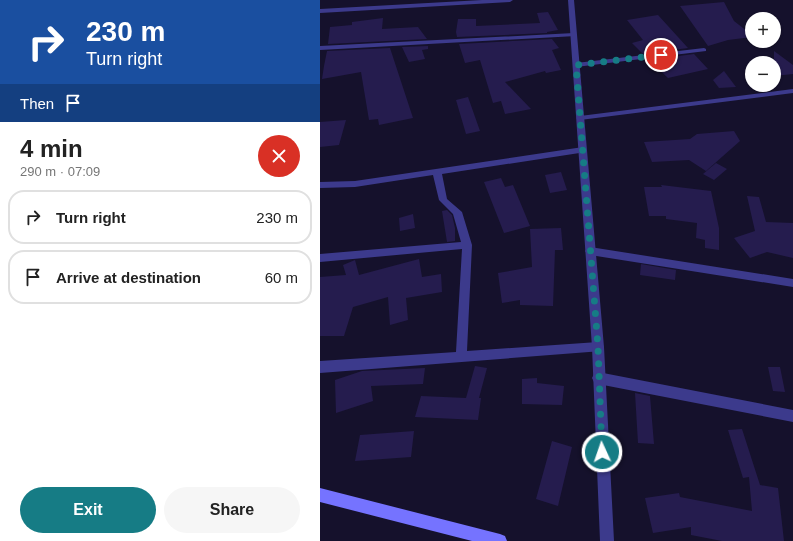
<!DOCTYPE html>
<html lang="en">
<head>
<meta charset="utf-8">
<style>
  :root { --surface:#fff; --page:#f6f6f6; --text:#222; --muted:#767676; --line:#e0e0e0; --accent:#167c85 }
  body { margin:0; font-family:Arial,sans-serif; background:var(--page); color:var(--text); height:100vh; display:flex; flex-direction:column; font-size:15px; white-space:nowrap }
  * { box-sizing:border-box; margin:0 }
  p { font-size:13px; color:var(--muted) }
  .icon { flex:none; width:22px; height:22px; fill:none; stroke:currentColor; stroke-width:2; stroke-linecap:round; stroke-linejoin:round }
  .map { position:relative; flex:1; overflow:hidden }
  .sheet { display:flex; flex-direction:column; background:var(--surface); width:320px }
  .sheet>* { flex:none }
  .top-card { background:#1a4fa0; color:#fff; overflow:hidden }
  .tools { position:absolute; left:425px; top:12px; display:grid; gap:8px }
  .tools a { display:grid; place-items:center; width:36px; height:36px; border-radius:50%; background:var(--surface); box-shadow:0 1px 3px #0004; font-size:20px }
  .pin { position:absolute; display:grid; place-items:center; width:34px; height:34px; color:#fff; margin:-17px; border:2px solid #fff; border-radius:50%; box-shadow:0 1px 4px #0007 }
  .me { position:absolute; width:44px; margin:-22px; rotate:357deg; stroke-linejoin:round; filter:drop-shadow(0 0 3px #0008) }
  .turn { display:flex; align-items:center; gap:14px; height:84px; padding:0 20px; font-size:18px }
  .turn .icon { width:52px; height:52px; stroke-width:2.5 }
  .turn b { display:block; font-size:28px; line-height:34px }
  .then { display:flex; align-items:center; height:38px; padding:0 20px; background:#0003; gap:8px; font-size:15px }
  .round { display:grid; place-items:center; flex:none; width:42px; height:42px; border-radius:21px; background:var(--page) }
  .head { display:flex; align-items:center; justify-content:space-between; height:68px; padding:0 20px }
  h1 { font-size:24px; font-weight:600; line-height:30px }
  .cta { display:flex; gap:8px; margin-top:auto; padding:8px 20px }
  .cta a { flex:1; height:46px; border-radius:24px; background:var(--accent); color:#fff; font-size:16px; font-weight:600; line-height:46px; text-align:center }
  .cta a+a { background:var(--page); color:var(--text) }
  ul { padding:0; list-style:none }
  li { display:flex; align-items:center; gap:12px; height:54px; margin:0 8px 6px; padding:0 12px; border:2px solid var(--line); border-radius:16px }
  li div { flex:1 }
  li b { display:block; font-size:15px }
  li em { font-style:normal }
  main { display:flex; flex:1; min-height:0 }
  .map>svg:first-child { display:block }
  .building { fill:#251c4e }
  .lines { fill:none; stroke-linecap:round; stroke-linejoin:round }
  .minor { fill:#3c3a8c; fill-rule:evenodd }
  .tertiary { fill:#3c3a8c; fill-rule:evenodd }
  .secondary { fill:#7573ff; fill-rule:evenodd }
  .route { stroke:#167c85; stroke-width:7; stroke-dasharray:0 12.6 }
</style>
</head>
<body>
<main>
<section class="sheet">
<div class="top-card">
<div class="turn"><svg class="icon" aria-label="right" viewBox="0 0 24 24"><path d="M7 20v-9h11M14 6l5 5-5 5"/></svg><div><b>230 m</b>Turn right</div></div>
<div class="then">Then<svg class="icon" aria-label="arrive" viewBox="0 0 24 24"><path d="M6 21V4h12l-3 4 3 4H6"/></svg></div>
</div>
<div class="head"><div><h1>4 min</h1><p>290 m · 07:09</p></div><a class="round" style="background:#d93025;color:#fff"><svg class="icon" aria-label="close" viewBox="0 0 24 24"><path d="M6 6l12 12M18 6L6 18"/></svg></a></div>
<ul>
<li><svg class="icon" aria-label="right" viewBox="0 0 24 24"><path d="M7 20v-9h11M14 6l5 5-5 5"/></svg><div><b>Turn right</b></div><em>230 m</em></li>
<li><svg class="icon" aria-label="arrive" viewBox="0 0 24 24"><path d="M6 21V4h12l-3 4 3 4H6"/></svg><div><b>Arrive at destination</b></div><em>60 m</em></li>
</ul>
<div class="cta"><a>Exit</a><a>Share</a></div>
</section>
<div class="map">
<svg width="473" height="541" viewBox="0 0 473 541">
  <rect width="100%" height="100%" fill="#15112c"/>
  <path class="building" d="M404,2l10,19 18,14v2l-24,3 -20,6 -28,-40z
    M228,12l10,18 -11,2v1l-90,4 -1,-5 2,-13h18v7l64,-3 -3,-10z
    M338,15l30,33 -45,6 -11,-11 11,-3 -16,-20z
    M63,18l-1,11 36,-2 9,12 -99,5 2,-17 22,-2v-3z
    M232,39l7,9 -7,2 9,20 -15,3 -1,-2 -40,11 26,27 -26,5 -4,-13 -8,2 -13,-43 -15,3 -6,-19z
    M108,46v3l-6,1 3,9 -16,3 -7,-15z
    M70,48l23,70 -34,7 -1,-6 -9,1 -8,-48 -39,7 2,-13 3,-15z
    M454,51l19,14v9l-19,2z
    M374,54l14,15 -40,9 -19,-18z
    M404,71l12,16 -17,1 -6,-8z
    M148,97l12,34 -14,3 -10,-34z
    M26,120l-7,25 -19,2v-25z
    M414,131l6,10 -34,30 -17,-11 -37,2 -8,-20 46,-3 7,-5z
    M396,163l11,6 -13,11 -11,-6z
    M241,172l6,18 -17,3 -5,-18z
    M181,178l4,9 8,-2 17,41 -26,7 -20,-51z
    M341,185l50,6 8,37v22l-14,-2v-8l-9,-2 1,-15 -31,-4v-3h-17l-5,-29h18z
    M427,196l12,1 7,25 27,1v35l-26,-6 -17,6 -16,-20 21,-7z
    M127,210l5,5 3,13v13l-8,1 -5,-31z
    M93,214l2,14 -15,3 -1,-13z
    M241,228l2,22h-8l-2,56 -33,-1v-5l-18,3 -4,-30 34,-6 -2,-38z
    M99,259l3,18 19,-3 1,18 -36,6 2,22 -18,5 -2,-28 -35,10 -9,29h-24v-59l26,-2 -3,-10 12,-5 4,15z
    M321,264l35,6 -1,10 -35,-5z
    M155,366l12,2 -8,30h2l-3,22 -63,-3 6,-21 45,2z
    M448,367h12l5,25 -12,-1z
    M105,368l-2,16 -52,2 2,15 -37,12 -1,-33 27,-9z
    M217,378v5l27,3 -2,19 -40,-1v-25z
    M315,393l15,3 4,48 -16,-1z
    M422,429l18,56 18,3 6,53h-62l-31,-6v-8l-38,6 -8,-35 34,-5 1,4 72,14 -3,-34 -6,1 -15,-48z
    M94,431l-3,26 -56,4 5,-26z
    M232,441l20,6 -14,59 -22,-7z"/>
  <g class="lines">
    <path class="minor" d="M162,0h31l-3,2 -190,11v-4z
      M254,33l3,2 -1,1 -256,14v-4z
      M384,48l2,1v2l-130,16 -3,-2 3,-2z
      M473,89v4l-213,27 -4,-2 4,-2z
      M263,147l3,1v4l-144,22 5,25 15,13 10,33 -5,106 131,-9 4,1 2,4 -2,4 -282,22v-12l136,-9 6,-103 -142,13v-8l141,-12 -8,-28 -14,-14 -6,-25 -78,12 -35,1v-6l35,-1z
      M270,247l203,32v8l-203,-32 -3,-1 -2,-3 2,-3z
      M278,372l195,38v12l-195,-38 -4,-2 -2,-4 2,-4z"/>
    <path class="tertiary" d="M248,0h6l30,347 10,194h-14l-8,-194z"/>
    <path class="secondary" d="M0,488l180,46 5,2 2,5h-35l-152,-39z"/>
  </g>
  <g class="lines">
    <path class="route" d="M282,452l-4,-105 -22,-282 85,-10"/>
  </g>
</svg>
<div class="tools">
<a>+</a>
<a>−</a>
</div>
<div class="pin" style="left:341px;top:55px;background:#d93025"><svg class="icon" aria-label="arrive" viewBox="0 0 24 24"><path d="M6 21V4h12l-3 4 3 4H6"/></svg></div>
<svg class="me" style="left:282px;top:452px" viewBox="-20 -20 40 40"><circle r="17" fill="#167c85" stroke="#fff" stroke-width="3"/><path d="M0-11L8 9 0 5-8 9z" fill="#fff"/></svg>
</div>
</main>
</body>
</html>
